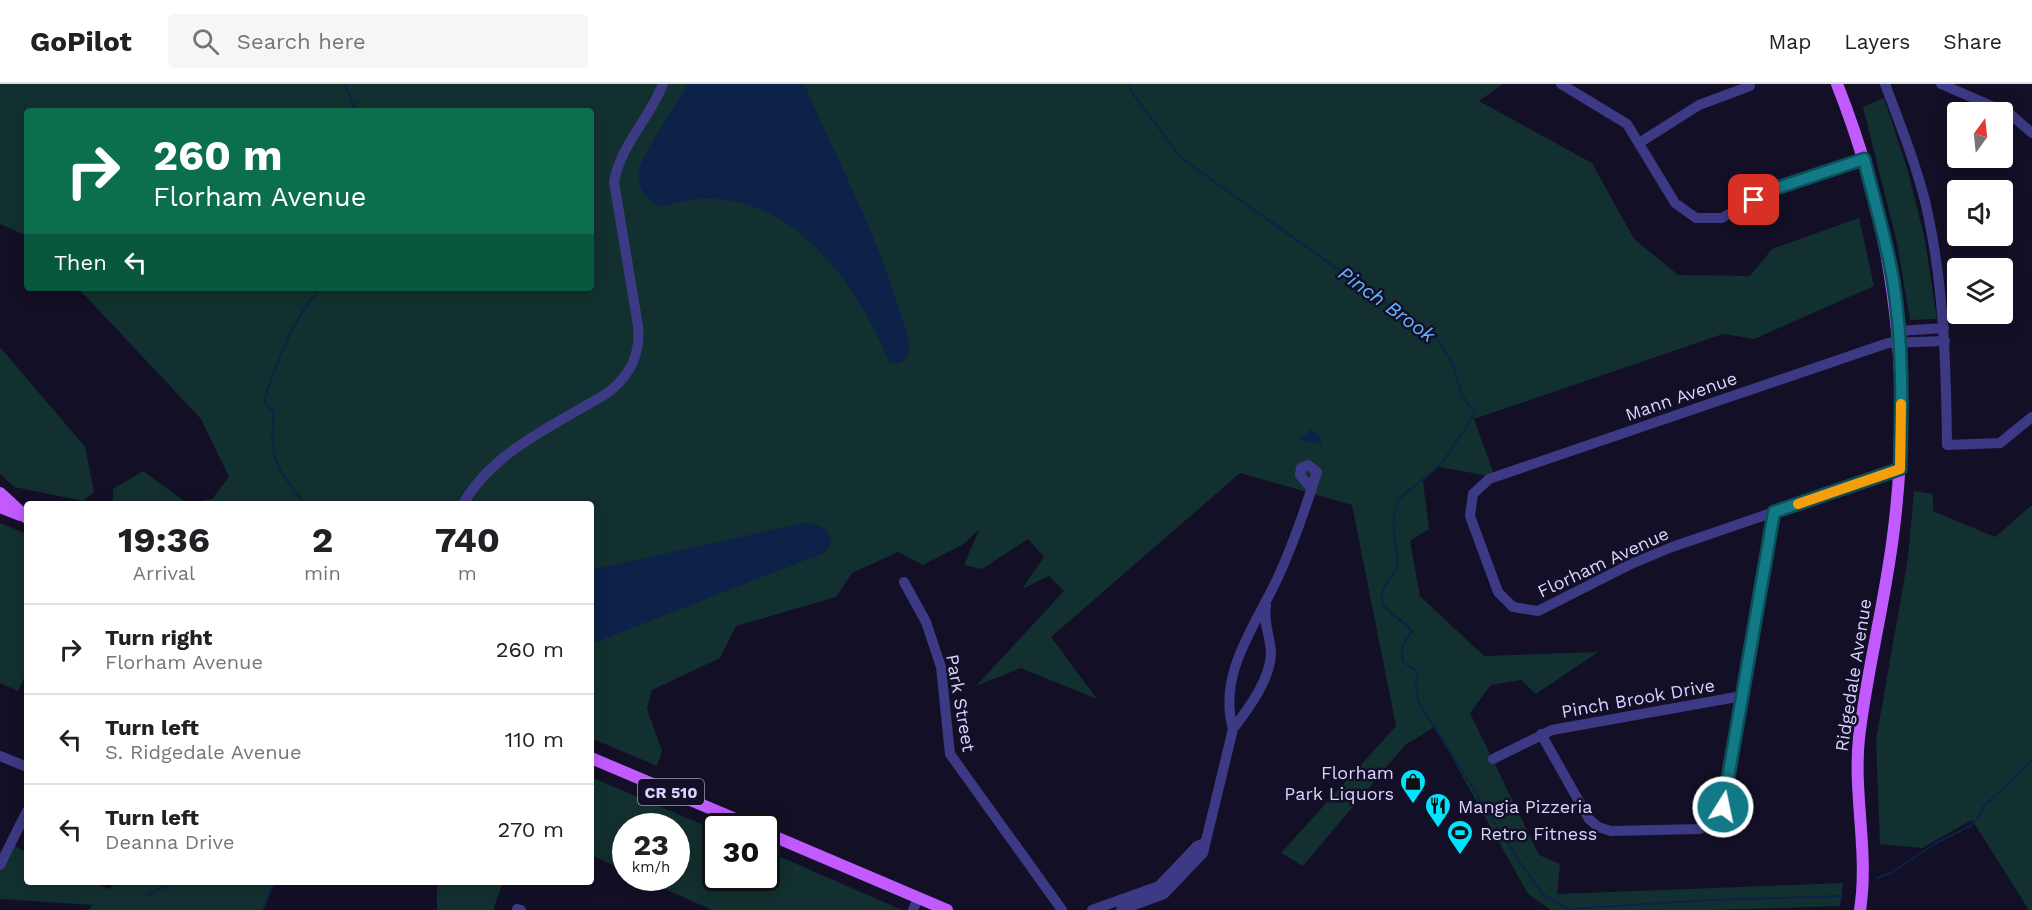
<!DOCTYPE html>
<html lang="en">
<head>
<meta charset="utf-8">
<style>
  :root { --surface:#fff; --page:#f6f6f6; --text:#202124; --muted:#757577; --line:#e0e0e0 }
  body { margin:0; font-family:"Work Sans",sans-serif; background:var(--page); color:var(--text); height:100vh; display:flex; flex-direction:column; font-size:22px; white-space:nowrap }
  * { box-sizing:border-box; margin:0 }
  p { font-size:20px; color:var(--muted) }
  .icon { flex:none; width:33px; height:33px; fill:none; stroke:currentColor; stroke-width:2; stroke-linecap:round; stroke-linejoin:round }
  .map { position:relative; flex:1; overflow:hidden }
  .side { position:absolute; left:24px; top:417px; width:570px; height:384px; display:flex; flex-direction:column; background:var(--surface); border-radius:6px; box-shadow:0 3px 15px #0003 }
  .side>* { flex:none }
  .hud { position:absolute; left:24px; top:24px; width:570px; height:183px; border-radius:6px; box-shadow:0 3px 15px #0003; background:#0b6e4f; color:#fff; overflow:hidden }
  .needle { width:39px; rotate:15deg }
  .controls { position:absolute; left:1947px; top:18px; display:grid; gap:12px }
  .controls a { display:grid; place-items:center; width:66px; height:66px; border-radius:6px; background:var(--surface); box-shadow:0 3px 15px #0003; font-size:30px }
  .speed { position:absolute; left:612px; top:729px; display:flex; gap:12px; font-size:30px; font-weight:700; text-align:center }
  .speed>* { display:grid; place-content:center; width:78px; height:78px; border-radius:50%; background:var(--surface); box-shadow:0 3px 15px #0003; line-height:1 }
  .speed small { font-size:15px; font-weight:400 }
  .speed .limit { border:3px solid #111; border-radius:9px; background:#fff; color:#111 }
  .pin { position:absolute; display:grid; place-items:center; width:51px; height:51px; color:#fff; margin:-26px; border-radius:12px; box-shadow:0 3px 9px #0006 }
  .me { position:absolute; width:66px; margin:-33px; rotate:10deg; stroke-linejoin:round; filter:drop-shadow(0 0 4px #0008) }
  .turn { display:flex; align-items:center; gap:21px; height:126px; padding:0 30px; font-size:27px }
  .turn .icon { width:78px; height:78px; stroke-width:2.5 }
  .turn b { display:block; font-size:42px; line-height:51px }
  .then { display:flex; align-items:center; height:57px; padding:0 30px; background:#0003; gap:12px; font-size:22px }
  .eta { display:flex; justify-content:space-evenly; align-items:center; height:102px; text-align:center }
  .eta b { font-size:36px; font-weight:700; line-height:42px }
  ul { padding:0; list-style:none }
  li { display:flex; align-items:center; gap:18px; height:90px; padding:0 30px; border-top:2px solid var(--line) }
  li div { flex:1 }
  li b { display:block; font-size:22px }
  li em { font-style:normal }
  header { display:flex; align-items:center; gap:36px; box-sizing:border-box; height:84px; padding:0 30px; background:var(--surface); border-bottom:2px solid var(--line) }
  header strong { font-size:28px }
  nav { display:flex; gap:33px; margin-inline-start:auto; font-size:21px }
  .search { width:420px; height:54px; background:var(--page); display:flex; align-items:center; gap:15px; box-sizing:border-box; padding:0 21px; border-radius:6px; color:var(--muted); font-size:22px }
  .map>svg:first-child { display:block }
  .green { fill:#12302f }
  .water { fill:#0c2248 }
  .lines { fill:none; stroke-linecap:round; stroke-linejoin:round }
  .stream { stroke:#0c2248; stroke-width:2 }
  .minor { stroke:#3d3a85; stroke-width:10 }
  .major { stroke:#c25bff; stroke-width:12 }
  .route-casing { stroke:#0c4f58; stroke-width:15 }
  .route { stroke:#127987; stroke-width:10 }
  .slow { stroke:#f59e0b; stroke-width:10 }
  .labels { text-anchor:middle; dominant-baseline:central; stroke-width:5; stroke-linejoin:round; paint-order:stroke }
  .shield { fill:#130f26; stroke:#9e99be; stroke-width:1.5 }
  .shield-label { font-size:16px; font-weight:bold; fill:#d9d4ff }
  .street-label { font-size:18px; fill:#d9d4ff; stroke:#130f26 }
  .poi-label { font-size:18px; fill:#d9d4ff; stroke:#130f26; text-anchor:start }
  .water-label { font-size:20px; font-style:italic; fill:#62b6ff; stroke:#130f26 }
</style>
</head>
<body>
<header>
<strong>GoPilot</strong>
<div class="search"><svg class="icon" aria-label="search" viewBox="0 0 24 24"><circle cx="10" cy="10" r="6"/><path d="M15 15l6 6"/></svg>Search here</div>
<nav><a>Map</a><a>Layers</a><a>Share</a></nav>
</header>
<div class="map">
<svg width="2032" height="826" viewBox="0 0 2032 826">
  <rect width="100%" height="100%" fill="#130f26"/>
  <path class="green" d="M0,0h1503l-24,17 113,62 42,76 44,36 72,1 22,-27 87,-31 15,68 -120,53 -31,-5 -249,85 21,58 -56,-10 -16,14 6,48 -19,12 10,55 64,60 114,-4 -62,42 -15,-14 -30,5 -21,28 69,142 21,9 -3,30 286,-11 -3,23 -127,4h-162l-23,-16 -93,-167 -30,18 -102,121 -22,-13 115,-127 -44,-221 -112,-32 -189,164 46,62 -76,-31 -45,18 88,-95 -15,-15 -27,13 22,-32 -16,-18 -46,30 -18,-4 15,-35 -17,15 -39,20 -25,-13 -46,21 -16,24 -100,29 -16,32 -68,32 -5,19 15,42 -5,15 -66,-28v-234h-478v-15l30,-18 44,32 25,-4 17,-22 -28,-58 -123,-131h513v-177h-564v125l-27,-12z
    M1884,14l23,70 18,72 12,79 -27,1 -13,-77 -34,-136z
    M0,263l85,100 9,45 -11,9 -69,-14 -14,-13z
    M1914,407l19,3v17l62,26 37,-32v405h-3l-57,-90 -50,28 -42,-4 -4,-104 32,-182z
    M0,439l27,11v138l-9,19 -18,-8z
    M591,693l124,53 1,48h50l1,-27 135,59h-190l-72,-32h36v-52h-50l-1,45 -34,-16z
    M12,761l15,7v30h67l15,7 9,-7h156l-12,28h-174l5,-5 -93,-6v-31z
    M437,798h66l-10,28h-56z"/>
  <path class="water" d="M688,0h116c32,73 70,145 94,221 4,13 12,31 11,45 -1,11 -10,15 -19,13 -9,-17 -15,-34 -25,-50 -43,-75 -112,-137 -203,-106 -16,-6 -26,-20 -23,-37 3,-16 39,-68 49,-86z
    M1308,345l11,5 3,11 -21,-5 -1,-5 7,-1z
    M803,439c13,0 25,3 28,18l-5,11 -235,92v-74z"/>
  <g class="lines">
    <path class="stream" d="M344,0l12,27
      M1130,0l1,7 50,67 257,182 15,24 8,29 14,21 -34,50 -42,35c-12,22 0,46 -2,69 -4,6 -10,13 -13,20 -11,23 19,28 28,44 -10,10 -11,17 -9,30l14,9 -1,18 3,14 98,155 26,36 24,15 144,-9 131,-4
      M305,420c-28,-36 -37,-44 -31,-91l-10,-12c12,-40 29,-81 56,-113
      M1877,794l14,-5 45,-30 34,-17 8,-8 5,-11 49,-46
      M147,811l27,-13
      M263,826l11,-28"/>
    <path class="minor" d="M1561,0l66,40 48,79 21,15h26l46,-27 96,-32
      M1885,0c15,40 31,80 41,121 18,79 20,159 21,240l53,-2 32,-26
      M1941,0l69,30 22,19
      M1639,59l60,-38 51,-19
      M1898,247l46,-3
      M1900,385l-228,78 -41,17 -93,47 -25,-4 -15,-15 -28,-76 3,-22 16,-15 399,-136 57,-2
      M463,420c30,-53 93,-80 143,-110 23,-17 35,-38 32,-68l-24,-144c6,-36 36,-64 49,-98
      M904,498l22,40 15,45 9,87 112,156
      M1233,645c15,-20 38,-50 38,-77 -1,-16 -8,-30 -5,-47
      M1541,650l48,85 9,8 13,4 89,-2 16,-9 7,-13 51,-295
      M0,672l27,11
      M1493,675l59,-29 190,-34
      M0,781l27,-54
      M517,825l4,1
      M913,826l5,-12
      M1092,826l67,-24 38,-40 8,-3
      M1121,826l43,-16 39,-41 30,-124c-16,-57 24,-105 46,-154 15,-33 27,-68 38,-103l-9,-7 -7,3 -1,7 10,12"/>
    <path class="major" d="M1837,0c57,144 76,290 57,444 -8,71 -27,140 -35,210 -6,57 10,115 1,172
      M0,409l27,25
      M0,423l20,8
      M591,674l161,68
      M766,749l181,77"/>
  </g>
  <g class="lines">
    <defs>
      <path id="route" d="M1723,723l51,-295 126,-43c2,-62 3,-127 -7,-189 -7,-41 -19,-81 -29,-121l-96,32 -14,9"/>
    </defs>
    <use href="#route" class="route-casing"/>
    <use href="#route" class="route"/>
    <path class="slow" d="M1798,420l102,-35 1,-65"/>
  </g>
  <defs>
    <symbol id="shop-pin" viewBox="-11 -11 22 30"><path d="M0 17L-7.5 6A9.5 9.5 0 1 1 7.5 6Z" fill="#00e5ff" stroke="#130f26"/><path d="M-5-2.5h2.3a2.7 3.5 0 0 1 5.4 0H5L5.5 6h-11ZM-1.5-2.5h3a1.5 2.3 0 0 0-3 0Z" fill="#111"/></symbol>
    <symbol id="restaurant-pin" viewBox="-11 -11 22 30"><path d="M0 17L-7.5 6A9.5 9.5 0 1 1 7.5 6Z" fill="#00e5ff" stroke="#130f26"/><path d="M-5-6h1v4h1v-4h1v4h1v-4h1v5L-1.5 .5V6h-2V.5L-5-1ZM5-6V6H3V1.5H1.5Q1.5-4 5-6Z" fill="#111"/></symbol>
    <symbol id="stadium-pin" viewBox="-11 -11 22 30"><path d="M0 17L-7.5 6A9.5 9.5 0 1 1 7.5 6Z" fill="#00e5ff" stroke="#130f26"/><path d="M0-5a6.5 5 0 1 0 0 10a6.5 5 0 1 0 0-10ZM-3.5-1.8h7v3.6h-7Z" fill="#111"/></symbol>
  </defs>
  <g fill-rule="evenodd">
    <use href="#shop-pin" x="1398" y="683" width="30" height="40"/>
    <use href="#restaurant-pin" x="1423" y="707" width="30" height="40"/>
    <use href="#stadium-pin" x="1445" y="734" width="30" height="40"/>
  </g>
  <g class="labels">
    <rect class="shield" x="638" y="695" width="66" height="26" rx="4.5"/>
    <g class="shield-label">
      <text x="671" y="708">CR 510</text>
    </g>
    <g class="street-label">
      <text transform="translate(1681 312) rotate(-19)">Mann Avenue</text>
      <text transform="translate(1603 478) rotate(-25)">Florham Avenue</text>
      <text transform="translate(1853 591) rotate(-81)">Ridgedale Avenue</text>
      <text transform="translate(1638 614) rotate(-10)">Pinch Brook Drive</text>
      <text transform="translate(961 619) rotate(80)">Park Street</text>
    </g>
    <g class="poi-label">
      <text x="1394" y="688" text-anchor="end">Florham<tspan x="1394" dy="21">Park Liquors</tspan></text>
      <text x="1458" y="722">Mangia Pizzeria</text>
      <text x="1480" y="749">Retro Fitness</text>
    </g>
    <g class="water-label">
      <text transform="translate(1387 220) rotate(36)">Pinch Brook</text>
    </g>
  </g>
</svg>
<div class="controls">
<a><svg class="needle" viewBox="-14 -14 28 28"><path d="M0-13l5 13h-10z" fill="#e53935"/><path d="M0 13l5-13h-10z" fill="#757577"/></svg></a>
<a><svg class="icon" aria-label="sound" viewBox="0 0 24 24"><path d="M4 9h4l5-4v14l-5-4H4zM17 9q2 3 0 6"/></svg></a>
<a><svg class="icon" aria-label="layers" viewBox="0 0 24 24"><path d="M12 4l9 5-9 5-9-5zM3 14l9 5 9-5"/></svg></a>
</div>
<div class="speed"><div>23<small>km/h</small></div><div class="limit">30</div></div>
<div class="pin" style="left:1754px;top:116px;background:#d93025"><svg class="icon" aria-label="arrive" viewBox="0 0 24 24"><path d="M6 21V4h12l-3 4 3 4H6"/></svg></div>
<svg class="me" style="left:1723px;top:723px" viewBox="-20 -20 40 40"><circle r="17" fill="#127987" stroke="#fff" stroke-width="3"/><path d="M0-11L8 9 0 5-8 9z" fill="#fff"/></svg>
<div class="hud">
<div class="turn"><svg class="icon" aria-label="right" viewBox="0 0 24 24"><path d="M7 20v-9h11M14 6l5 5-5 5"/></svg><div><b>260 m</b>Florham Avenue</div></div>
<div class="then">Then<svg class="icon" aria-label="left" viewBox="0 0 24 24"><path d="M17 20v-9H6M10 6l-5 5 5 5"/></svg></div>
</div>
<section class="side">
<div class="eta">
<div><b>19:36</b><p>Arrival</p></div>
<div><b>2</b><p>min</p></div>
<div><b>740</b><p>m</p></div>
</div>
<ul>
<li><svg class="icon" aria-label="right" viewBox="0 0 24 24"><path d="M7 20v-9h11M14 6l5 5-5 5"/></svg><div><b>Turn right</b><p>Florham Avenue</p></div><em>260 m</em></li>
<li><svg class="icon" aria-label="left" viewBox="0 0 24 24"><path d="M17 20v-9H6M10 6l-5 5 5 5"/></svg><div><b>Turn left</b><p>S. Ridgedale Avenue</p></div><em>110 m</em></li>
<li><svg class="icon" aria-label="left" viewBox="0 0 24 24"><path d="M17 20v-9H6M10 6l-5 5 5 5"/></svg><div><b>Turn left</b><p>Deanna Drive</p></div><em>270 m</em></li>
</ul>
</section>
</div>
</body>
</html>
